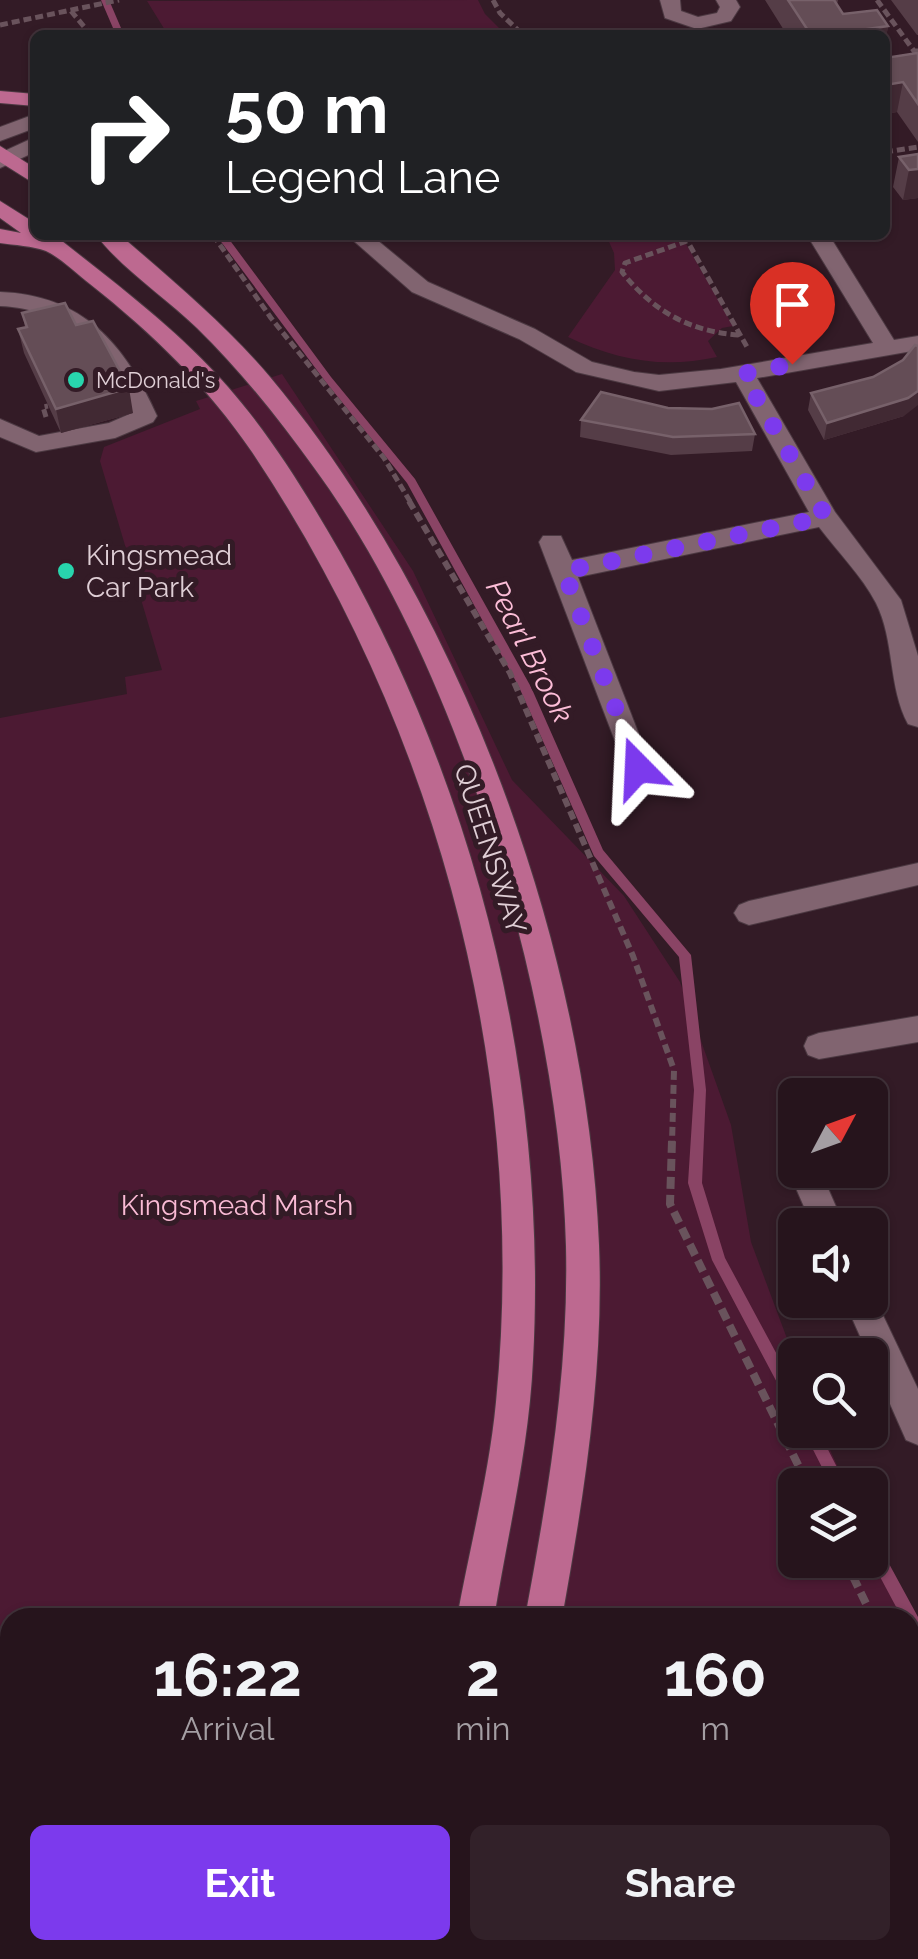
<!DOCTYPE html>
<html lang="en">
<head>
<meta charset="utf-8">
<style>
  :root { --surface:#26141c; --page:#322129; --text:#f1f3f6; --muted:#a49ea3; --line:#42333b; --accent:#7c3aed }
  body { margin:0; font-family:Raleway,sans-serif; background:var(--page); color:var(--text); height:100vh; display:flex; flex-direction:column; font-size:38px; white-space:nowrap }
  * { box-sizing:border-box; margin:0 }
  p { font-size:32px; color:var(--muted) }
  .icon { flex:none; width:55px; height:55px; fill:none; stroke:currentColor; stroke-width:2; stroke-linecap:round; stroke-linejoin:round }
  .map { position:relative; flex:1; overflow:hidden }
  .side { position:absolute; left:0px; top:1608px; width:920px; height:352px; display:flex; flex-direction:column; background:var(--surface); border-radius:30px 30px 0 0; box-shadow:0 2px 8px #0004,0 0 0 2px var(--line) }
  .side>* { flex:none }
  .guide { position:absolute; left:30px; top:30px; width:860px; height:210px; border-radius:15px; box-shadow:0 2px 8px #0004,0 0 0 2px var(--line); background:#202124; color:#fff; overflow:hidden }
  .needle { width:65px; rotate:49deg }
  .fabs { position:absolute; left:778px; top:1078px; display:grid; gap:20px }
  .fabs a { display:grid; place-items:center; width:110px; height:110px; border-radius:15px; background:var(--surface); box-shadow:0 2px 8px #0004,0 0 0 2px var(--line); font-size:50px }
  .pin { position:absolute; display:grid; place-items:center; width:85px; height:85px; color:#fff; margin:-102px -42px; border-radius:50% 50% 50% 0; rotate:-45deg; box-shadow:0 0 10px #0007 }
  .pin .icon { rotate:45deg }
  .me { position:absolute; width:110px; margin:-55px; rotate:339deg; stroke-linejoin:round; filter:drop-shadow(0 0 8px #0008) }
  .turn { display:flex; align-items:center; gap:35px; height:210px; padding:0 30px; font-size:45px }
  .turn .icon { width:130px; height:130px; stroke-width:2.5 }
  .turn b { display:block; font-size:70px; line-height:85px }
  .eta { display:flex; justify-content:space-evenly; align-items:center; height:170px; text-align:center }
  .eta b { font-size:60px; font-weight:700; line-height:70px }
  .primary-button { display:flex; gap:20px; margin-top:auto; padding:20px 30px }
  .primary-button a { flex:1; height:115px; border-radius:15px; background:var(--accent); color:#fff; font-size:40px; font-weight:700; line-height:115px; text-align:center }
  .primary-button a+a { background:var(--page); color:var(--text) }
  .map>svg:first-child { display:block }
  .green { fill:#4c1a33; fill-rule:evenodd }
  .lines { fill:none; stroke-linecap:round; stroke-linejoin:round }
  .stream { fill:#8a4465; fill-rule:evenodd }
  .minor-casing { stroke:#4c3942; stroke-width:2 }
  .highway-casing { stroke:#4c3942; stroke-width:2 }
  .path-far2 { stroke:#69535c; stroke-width:5; stroke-dasharray:8 4; stroke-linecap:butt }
  .path-far1 { stroke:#69535c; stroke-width:6; stroke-dasharray:9 5; stroke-linecap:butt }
  .path { stroke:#69535c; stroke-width:8; stroke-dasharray:12 6; stroke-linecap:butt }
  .minor { fill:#816470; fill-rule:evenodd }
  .highway { fill:#bd6990; fill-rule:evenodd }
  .wall { fill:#553d47 }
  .shaded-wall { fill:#412933 }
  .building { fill:#644d56; stroke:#77616a; stroke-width:2.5 }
  .route { stroke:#7c3aed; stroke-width:18; stroke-dasharray:0 32.4 }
  .poi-dot { fill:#28d5ad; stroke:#331b26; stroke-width:4 }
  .labels { text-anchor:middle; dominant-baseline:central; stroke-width:10; stroke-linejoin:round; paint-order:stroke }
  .far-poi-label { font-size:22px; fill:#dfced5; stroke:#331b26; text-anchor:start }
  .poi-label { font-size:28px; fill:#dfced5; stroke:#331b26; text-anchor:start }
  .street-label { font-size:28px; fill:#dfced5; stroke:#331b26 }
  .park-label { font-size:28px; fill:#f9bad4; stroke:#331b26 }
  .water-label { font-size:30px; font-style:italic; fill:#fcbdd7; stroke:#331b26 }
</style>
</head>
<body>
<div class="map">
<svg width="918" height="1959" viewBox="0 0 918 1959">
  <rect width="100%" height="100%" fill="#331b26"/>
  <path class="green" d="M478,0l7,14 21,21h-338l-21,-34z
    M606,235h75l52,91 -11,2 -14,13 9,16c-54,12 -101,3 -149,-20l47,-67 -1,-17z
    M282,374l131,197 99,209 112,116 56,86 51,143 20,117 44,118v70h26l25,55h-51v75h75v-25l48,98v326h-918v-1241l127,-24 -2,-17 37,-7 -62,-209 4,-14 96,-38 -4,-8zM10,1618h900v332h-900z"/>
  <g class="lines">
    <path class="stream" d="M101,0h8l15,35h-8z
      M216,235h10l105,142 84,102 116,208 72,163 88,105 15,135 -4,93 23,75 70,130v21l-5,-2 -78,-147 -24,-77 6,-93 -15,-133 -85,-101 -75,-169 -112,-204 -82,-102z
      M803,1430h15l28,55h-15z
      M870,1536l5,2 43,79v23c-10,-4 -8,-13 -8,-22h-8l-32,-60z"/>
    <defs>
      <path id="minor" d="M660,0h20l1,11 17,6 19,-4 3,-6 -4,-7h20l4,7 -9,14 -34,8 -32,-11z
        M35,114v14l-35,13v-14z
        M35,137v15l-35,16v-15z
        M347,235h24l57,47 107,47 57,33 42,10 25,3 62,-6 152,-26 -66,-108h22l65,105 24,-4v14l-161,28 78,134 66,88 17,56v71l-10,-3c-20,-37 -13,-83 -32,-121 -14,-27 -39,-52 -57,-76l-241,50 74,191 -4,7 -10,4 -10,-4 -89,-233 4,-6h18l11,24 237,-48 -73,-130 -77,9 -83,-19 -57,-33 -107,-47z
        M0,292c83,3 125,52 157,124l-4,6 -38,16 -79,14 -36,-15v-18l39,17 70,-13 23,-10c-26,-58 -66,-105 -132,-107z
        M918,863v22l-169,40 -10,-4 -5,-8 5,-8 10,-4z
        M918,1016v26l-99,17 -11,-4 -4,-9 4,-9 11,-4z
        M795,1159v11h25l24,55h-32l-24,-55z
        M870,1288l48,101v56l-12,-5 -62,-140h26z"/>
      <path id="highway" d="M0,91l35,3v12l-35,-3z
        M0,146l35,22v16l-35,-22z
        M0,201l35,22v12h17l10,6c58,46 117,90 166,146 44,50 79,108 112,165 138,244 208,528 193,808 -4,88 -25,172 -39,258h-37c13,-72 32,-143 39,-216 33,-332 -59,-674 -244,-950 -44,-65 -100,-119 -162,-168 -13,-10 -29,-26 -44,-33 -13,-5 -32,-6 -46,-8v-14l21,4 -21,-15z
        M96,235h24c52,45 106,90 150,142 191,228 317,571 329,868 5,125 -15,250 -37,373h-37c23,-123 44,-247 41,-372 -6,-243 -107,-581 -251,-777 -36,-50 -74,-98 -118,-141 -32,-31 -74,-58 -101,-93z
        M336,1950h41l-4,9h-40z
        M418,1950h41l-4,9h-40z"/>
    </defs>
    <use href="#minor" class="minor-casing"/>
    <use href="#highway" class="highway-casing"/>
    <path class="path-far2" d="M493,0l7,13 23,22
      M877,0l37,51h4
      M71,11l20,24
      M0,25l119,-25
      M885,139l5,7 -4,4
      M885,152l33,-5
      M213,235l58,83 113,140 27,45
      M684,235l63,112
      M687,241l-62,22 -3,9c31,39 68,60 118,63
      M46,417l-3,-10 5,-1"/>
    <path class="path-far1" d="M409,501l101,172 123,283 41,114 -2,74"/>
    <path class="path" d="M672,1141l-2,63 138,281
      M845,1560l28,58
      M910,1692l8,16"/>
    <use href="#minor" class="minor"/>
    <use href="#highway" class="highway"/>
  </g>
  <path class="wall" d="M765,0h73l-1,5 6,9 45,12 -3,18v-9h-98z
    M891,0h27v35h-1z
    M918,54v88l-21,-30 -12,2v-56z
    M918,154v44l-15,2 -10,-13 6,-30z
    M22,313l54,12 57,88 -72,20 -37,-80 -6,-24 7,-2z
    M811,393l93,23 -80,24 -16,-30z
    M581,420l174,14 -3,17 -81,4 -91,-18z"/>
  <path class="shaded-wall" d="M888,26l-3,18v-9h-32l1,-4z
    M903,82l-6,30 -12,2v-29z
    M918,169v29l-15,2 6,-30z
    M129,388l4,25 -72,20 -5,-24z
    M918,391v14l-14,11 -80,24 3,-17z"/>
  <path class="building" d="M788,0h46l9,14 34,-4 11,16 -34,5 3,4h-46z
    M917,53l1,1v50l-15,-22 -18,3v-27z
    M918,154v15l-9,1 -10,-13z
    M65,303l11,22 17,-4 36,67 -73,21 -38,-80 9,-2 -5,-14z
    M915,345l3,1v45l-10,7 -81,25 -16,-30 62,-16 30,-17z
    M601,392l67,16 44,1 27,-6 16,31 -82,3 -92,-17z"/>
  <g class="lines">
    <path class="route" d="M638,768l-74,-197 262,-54 -83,-143 49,-10"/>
  </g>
  <g class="poi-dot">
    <circle cx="76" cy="380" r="10"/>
    <circle cx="66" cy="571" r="10"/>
  </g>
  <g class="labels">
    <g class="far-poi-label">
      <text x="96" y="380">McDonald's</text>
    </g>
    <g class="poi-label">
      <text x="86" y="555">Kingsmead<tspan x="86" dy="32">Car Park</tspan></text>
    </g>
    <g class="street-label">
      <text transform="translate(490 849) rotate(72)">QUEENSWAY</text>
    </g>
    <g class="park-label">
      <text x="237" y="1205">Kingsmead Marsh</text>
    </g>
    <g class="water-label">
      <text transform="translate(530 651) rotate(63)">Pearl Brook</text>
    </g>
  </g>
</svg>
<div class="fabs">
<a><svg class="needle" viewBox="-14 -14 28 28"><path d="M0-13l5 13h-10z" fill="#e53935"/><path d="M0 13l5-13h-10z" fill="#a49ea3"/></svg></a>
<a><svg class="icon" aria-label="sound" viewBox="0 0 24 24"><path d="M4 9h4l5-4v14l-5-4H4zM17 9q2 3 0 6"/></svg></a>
<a><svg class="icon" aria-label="search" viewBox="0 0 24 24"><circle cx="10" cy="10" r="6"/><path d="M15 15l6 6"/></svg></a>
<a><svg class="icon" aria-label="layers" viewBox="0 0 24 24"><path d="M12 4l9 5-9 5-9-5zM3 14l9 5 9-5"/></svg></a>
</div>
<div class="pin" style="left:792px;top:364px;background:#d93025"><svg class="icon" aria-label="arrive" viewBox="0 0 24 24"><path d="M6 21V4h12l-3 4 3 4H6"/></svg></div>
<svg class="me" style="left:638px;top:768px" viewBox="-20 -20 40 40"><path d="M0-17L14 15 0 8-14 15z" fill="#7c3aed" stroke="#fff" stroke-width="4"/></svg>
<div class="guide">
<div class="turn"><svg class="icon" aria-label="right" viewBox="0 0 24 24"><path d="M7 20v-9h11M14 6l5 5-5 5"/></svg><div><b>50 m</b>Legend Lane</div></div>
</div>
<section class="side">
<div class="eta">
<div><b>16:22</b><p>Arrival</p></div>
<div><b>2</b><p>min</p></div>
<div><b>160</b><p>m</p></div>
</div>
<div class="primary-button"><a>Exit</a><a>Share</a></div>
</section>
</div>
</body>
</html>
